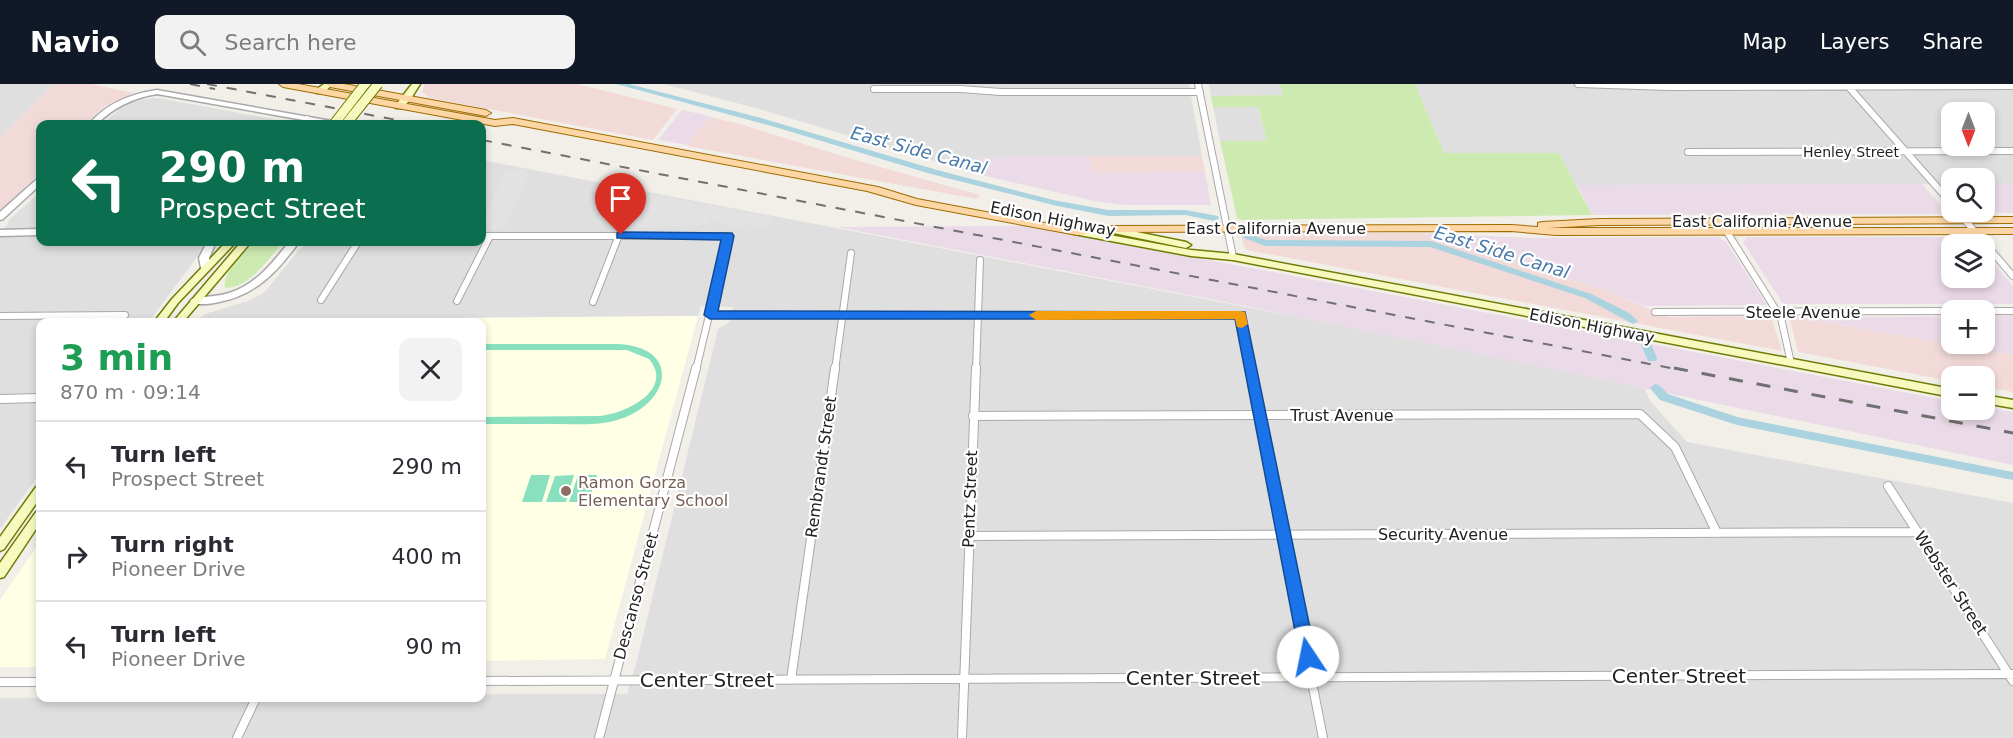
<!DOCTYPE html>
<html lang="en">
<head>
<meta charset="utf-8">
<style>
  :root { --surface:#fff; --page:#f2f2f3; --text:#2b2b33; --muted:#7c7c81; --line:#e1e1e2; --accent:#111827 }
  body { margin:0; font-family:"DejaVu Sans",sans-serif; background:var(--page); color:var(--text); height:100vh; display:flex; flex-direction:column; font-size:22px; white-space:nowrap }
  * { box-sizing:border-box; margin:0 }
  p { font-size:20px; color:var(--muted) }
  .icon { flex:none; width:33px; height:33px; fill:none; stroke:currentColor; stroke-width:2; stroke-linecap:round; stroke-linejoin:round }
  .map { position:relative; flex:1; overflow:hidden }
  .drawer { position:absolute; left:36px; top:234px; width:450px; height:384px; display:flex; flex-direction:column; background:var(--surface); border-radius:12px; box-shadow:0 3px 9px #0003 }
  .drawer>* { flex:none }
  .banner { position:absolute; left:36px; top:36px; width:450px; height:126px; border-radius:12px; box-shadow:0 3px 9px #0003; background:#0b6e4f; color:#fff; overflow:hidden }
  .needle { width:39px; rotate:180deg }
  .buttons { position:absolute; left:1941px; top:18px; display:grid; gap:12px }
  .buttons a { display:grid; place-items:center; width:54px; height:54px; border-radius:12px; background:var(--surface); box-shadow:0 3px 9px #0003; font-size:30px }
  .pin { position:absolute; display:grid; place-items:center; width:51px; height:51px; color:#fff; margin:-62px -26px; border-radius:50% 50% 50% 0; rotate:-45deg; box-shadow:0 0 6px #0007 }
  .pin .icon { rotate:45deg }
  .me { position:absolute; width:66px; margin:-33px; rotate:349deg; stroke-linejoin:round; filter:drop-shadow(0 0 4px #0008) }
  .turn { display:flex; align-items:center; gap:21px; height:126px; padding:0 24px; font-size:27px }
  .turn .icon { width:78px; height:78px; stroke-width:2.5 }
  .turn b { display:block; font-size:42px; line-height:51px }
  .round { display:grid; place-items:center; flex:none; width:63px; height:63px; border-radius:12px; background:var(--page) }
  .overview { display:flex; align-items:center; justify-content:space-between; height:102px; padding:0 24px }
  h1 { font-size:36px; font-weight:800; line-height:45px; color:#1e9e55 }
  ul { padding:0; list-style:none }
  li { display:flex; align-items:center; gap:18px; height:90px; padding:0 24px; border-top:2px solid var(--line) }
  li div { flex:1 }
  li b { display:block; font-size:22px }
  li em { font-style:normal }
  header { display:flex; align-items:center; gap:36px; box-sizing:border-box; height:84px; padding:0 30px; background:var(--accent); color:#fff }
  header strong { font-size:28px }
  nav { display:flex; gap:33px; margin-inline-start:auto; font-size:21px }
  .search { width:420px; height:54px; background:var(--page); display:flex; align-items:center; gap:15px; box-sizing:border-box; padding:0 21px; border-radius:12px; color:var(--muted); font-size:22px }
  .map>svg:first-child { display:block }
  .residential { fill:#e0dfdf; fill-rule:evenodd }
  .commercial { fill:#f2dad9 }
  .industrial { fill:#ebdbe8 }
  .education { fill:#ffffe5 }
  .grass { fill:#cdebb0 }
  .pitch { fill:#88e0be }
  .parking { fill:#e2e2e2 }
  .lines { fill:none; stroke-linecap:round; stroke-linejoin:round }
  .canal { fill:#aad3df; fill-rule:evenodd }
  .minor-far1-casing { stroke:#a9a9a9; stroke-width:8 }
  .minor-casing { stroke:#a9a9a9; stroke-width:10 }
  .tertiary-casing { stroke:#a9a9a9; stroke-width:3 }
  .secondary-casing { stroke:#707d05; stroke-width:3 }
  .primary-casing { stroke:#a06b00; stroke-width:2 }
  .minor-far1 { stroke:#fff; stroke-width:6 }
  .minor { stroke:#fff; stroke-width:8 }
  .tertiary { fill:#fff; fill-rule:evenodd }
  .secondary { fill:#f7fabf; fill-rule:evenodd }
  .primary { fill:#fcd6a4; fill-rule:evenodd }
  .rail-far1 { stroke:#707070; stroke-width:2; stroke-dasharray:10 10; stroke-linecap:butt }
  .rail { stroke:#707070; stroke-width:3; stroke-dasharray:14 14; stroke-linecap:butt }
  .secondary-bridge-casing { stroke:#707d05; stroke-width:11; stroke-linecap:butt }
  .secondary-bridge { stroke:#f7fabf; stroke-width:9 }
  .route { fill:#1a73e8; stroke:#114b97; stroke-width:1.5 }
  .slow { fill:#f59e0b }
  .education-dot { fill:#8d6e63; stroke:#fff; stroke-width:2 }
  .labels { text-anchor:middle; dominant-baseline:central; stroke-width:4.5; stroke-linejoin:round; paint-order:stroke }
  .far-street-label { font-size:14px; fill:#222; stroke:#fff }
  .street-label { font-size:16px; fill:#222; stroke:#fff }
  .education-label { font-size:16px; fill:#785e54; stroke:#fff; text-anchor:start }
  .water-label { font-size:18px; font-style:italic; fill:#4a7aab; stroke:#fff }
  .near-street-label { font-size:20px; fill:#222; stroke:#fff }
</style>
</head>
<body>
<header>
<strong>Navio</strong>
<div class="search"><svg class="icon" aria-label="search" viewBox="0 0 24 24"><circle cx="10" cy="10" r="6"/><path d="M15 15l6 6"/></svg>Search here</div>
<nav><a>Map</a><a>Layers</a><a>Share</a></nav>
</header>
<div class="map">
<svg width="2013" height="654" viewBox="0 0 2013 654">
  <rect width="100%" height="100%" fill="#f2efe9"/>
  <path class="residential" d="M0,0h54l-54,54z
    M664,0h525l13,72 -220,1 -1,18 -222,-66z
    M1209,0h71l3,11 -72,1z
    M1415,0h598v100h-28l-1,-6h-32l-1,6 -375,1 -17,-32h-115zM1952,28h32v34h-32z
    M154,14l10,1 130,24 -191,1 17,-16 14,-7z
    M1213,23h45l9,34h-47z
    M482,76l1159,223 10,19 36,40 326,61v235h-2013v-40h482v-4h145l10,-34 81,-331 12,-7 3,-15 -32,-1 -3,10 -500,4 7,-6 43,-13 16,-8 35,-43 11,-8h172z
    M40,108v50h168l-59,80h-109v151l-40,56v-296l8,-9 1,-4z"/>
  <path class="commercial" d="M54,0h37l43,9 -29,13 -20,18h-45v48l-25,27 -15,12v-73z
    M425,0h152l100,25 -24,31 -223,-42 -8,-6z
    M710,33l30,7 112,35 128,36 -3,4 -290,-53z
    M1090,72h112l3,16 -114,1z
    M1241,149h179l177,54 72,30 102,-1 11,35 -535,-101 -4,-6z
    M1789,232l224,39v37l-28,-5 -1,-11h-32l-1,5 -153,-29z"/>
  <path class="industrial" d="M682,26l28,6 -22,29 -30,-5z
    M1090,72l2,17 113,-1 6,33h-89l-28,-4 -113,-26v-18z
    M1922,100l21,24 -1,6 -350,1 -15,-30z
    M1985,100h28v29l-42,-1h13z
    M1030,142l921,175 1,9h32l1,-3 28,5v53l-757,-157 -419,-81z
    M1420,149l112,5 186,-1 8,5 41,63 -123,1 -47,-19z
    M1748,153h216l12,7h-24v34h32l1,-24 28,32v18h-230l-40,-62z
    M2013,231v40l-213,-37 151,-2 1,28h32l1,-28z"/>
  <path class="education" d="M698,232l-93,343 -123,2v-339h-290l2,-2z
    M40,458v125h-40v-67z"/>
  <path class="grass" d="M1280,0h135l29,69h115l33,62 -351,5 -4,-2 -17,-77h47l-9,-34h-45l-2,-11 72,-1z
    M255,158h28c-15,17 -33,46 -58,46 -3,-17 19,-35 30,-46z"/>
  <path class="pitch" d="M486,260h133c63,4 51,59 1,75 -19,7 -40,5 -60,5 -26,0 -52,0 -78,0v-7l118,-1c25,-2 75,-26 49,-57l-22,-9h-145v-5z
    M531,391h19l-8,27h-20z
    M574,391l-8,27h-20l9,-26z
    M578,391h19l-8,27h-20z"/>
  <path class="parking" d="M506,85l24,2 -26,58h-22v-5z
    M640,108l133,26 -8,10 -22,-4 -2,4 -28,-6 2,-3 -4,-1 -2,7 -7,1 -88,1 11,-31h14z"/>
  <g class="lines">
    <path class="canal" d="M616,0h13l132,34 176,52 116,30 55,10h77l33,6 1,2 -4,3 -30,-6 -77,1 -55,-11 -122,-31 -156,-47z
      M1247,149l19,7 165,1 160,53 38,19 9,8 -5,3 -48,-26 -155,-51 -165,-1 -21,-8 -2,-2 2,-2z
      M1646,257l4,1 7,16 -1,3h-8l-7,-16z
      M1655,300l4,1 9,9 69,23 276,55v8l-276,-55 -77,-25 -10,-12z"/>
    <defs>
      <path id="minor-far1" d="M1198,0l35,173
        M1578,0l91,3 344,-1
        M1847,1l105,119
        M874,5h86l41,3h199
        M302,40l5,-5
        M1688,68l325,-1
        M1958,128l55,64
        M1727,148l54,86 10,45
        M482,152h246l-32,134
        M321,216l37,-58
        M457,217l33,-65
        M593,218l26,-67
        M1984,227h29
        M1655,228l297,-1
        M710,231h530l11,55
        M0,232l125,-1
        M835,286l16,-117
        M976,286l4,-110"/>
      <path id="minor" d="M1250,284l73,370
        M0,315l40,-1
        M973,332l667,-2 35,33 42,86
        M1888,402l125,195
        M969,452l949,-4
        M791,596l44,-312
        M482,597l1531,-7
        M0,598h40
        M237,654l19,-40
        M599,654l97,-370
        M962,654l14,-370"/>
      <path id="tertiary" d="M157,6l180,32 4,2h-15l-169,-30c-24,4 -43,13 -60,30h-8c18,-21 41,-30 68,-34z
        M40,94v7l-37,34 -3,1v-8l37,-33z
        M40,145v6l-40,1v-6z
        M207,158h9l-7,16 2,10 -5,3 -5,-3 -2,-10z
        M289,158h10c-22,30 -43,53 -80,60 -8,2 -19,3 -27,1l-2,-2 2,-2c12,-3 25,-2 37,-6 27,-8 44,-31 60,-51z"/>
      <path id="secondary" d="M324,0h9l-10,9h-6v-4z
        M412,0h8l-10,16 -8,8h-6l-1,-2z
        M1107,142l79,16 5,3 -5,3 -82,-17 -2,-2 2,-2z
        M1077,145l114,21 42,4 719,135v8l-719,-137 -42,-4 -117,-22 -2,-2z
        M226,158h10l-58,61 -14,19h-10l18,-23z
        M241,158h10l-68,80h-10z
        M1984,311l29,5v8l-29,-5z
        M40,402v12l-36,51 -4,2v-14l36,-50z
        M40,426v13l-36,54 -4,1v-15l36,-51z"/>
      <path id="primary" d="M279,0h19l197,36 18,-2 365,69 39,12 160,30 27,-3 407,-1 27,2v-4l4,-1 57,-3 414,-2v6l-414,2 -51,3h465v6l-457,1 -45,-4 -407,1 -27,3 -161,-30 -49,-14 -354,-67 -18,2 -212,-39z
        M326,0h18l142,26 5,3 -5,3 -156,-29z"/>
    </defs>
    <use href="#minor-far1" class="minor-far1-casing"/>
    <use href="#minor" class="minor-casing"/>
    <use href="#tertiary" class="tertiary-casing"/>
    <use href="#secondary" class="secondary-casing"/>
    <use href="#primary" class="primary-casing"/>
    <use href="#minor-far1" class="minor-far1"/>
    <use href="#minor" class="minor"/>
    <use href="#tertiary" class="tertiary"/>
    <use href="#secondary" class="secondary"/>
    <use href="#primary" class="primary"/>
    <path class="rail-far1" d="M190,0l25,5
      M207,0l211,40
      M482,56l1199,230"/>
    <path class="rail" d="M1674,284l339,65"/>
    <defs>
      <path id="secondary-bridge" d="M334,40l31,-40
        M346,40l32,-40"/>
    </defs>
    <use href="#secondary-bridge" class="secondary-bridge-casing"/>
    <use href="#secondary-bridge" class="secondary-bridge"/>
  </g>
  <path class="route" d="M621,148l111,1 2,3 -16,75 527,1 71,345 -3,5 -5,2 -6,-2 -2,-5 -65,-338h-525l-6,-4 17,-75 -104,-2v-5z"/>
  <path class="slow" d="M1036,227h204l5,1 3,12 -6,4 -5,-1 -2,-8 -199,1 -7,-5z"/>
  <circle class="education-dot" cx="566" cy="407" r="6"/>
  <g class="labels">
    <g class="far-street-label">
      <text x="1851" y="68">Henley Street</text>
    </g>
    <g class="street-label">
      <text transform="translate(1053 135) rotate(11)">Edison Highway</text>
      <text x="1762" y="137">East California Avenue</text>
      <text x="1276" y="144">East California Avenue</text>
      <text x="1803" y="228">Steele Avenue</text>
      <text transform="translate(1592 242) rotate(11)">Edison Highway</text>
      <text x="1342" y="331">Trust Avenue</text>
      <text transform="translate(821 383) rotate(-82)">Rembrandt Street</text>
      <text transform="translate(970 415) rotate(-88)">Pentz Street</text>
      <text x="1443" y="450">Security Avenue</text>
      <text transform="translate(1951 499) rotate(57)">Webster Street</text>
      <text transform="translate(636 512) rotate(-75)">Descanso Street</text>
    </g>
    <g class="education-label">
      <text x="578" y="398">Ramon Gorza<tspan x="578" dy="18">Elementary School</tspan></text>
    </g>
    <g class="water-label">
      <text transform="translate(919 66) rotate(15)">East Side Canal</text>
      <text transform="translate(1502 168) rotate(17)">East Side Canal</text>
    </g>
    <g class="near-street-label">
      <text x="1679" y="592">Center Street</text>
      <text x="1193" y="594">Center Street</text>
      <text x="707" y="596">Center Street</text>
    </g>
  </g>
</svg>
<div class="buttons">
<a><svg class="needle" viewBox="-14 -14 28 28"><path d="M0-13l5 13h-10z" fill="#e53935"/><path d="M0 13l5-13h-10z" fill="#7c7c81"/></svg></a>
<a><svg class="icon" aria-label="search" viewBox="0 0 24 24"><circle cx="10" cy="10" r="6"/><path d="M15 15l6 6"/></svg></a>
<a><svg class="icon" aria-label="layers" viewBox="0 0 24 24"><path d="M12 4l9 5-9 5-9-5zM3 14l9 5 9-5"/></svg></a>
<a>+</a>
<a>−</a>
</div>
<div class="pin" style="left:621px;top:151px;background:#d93025"><svg class="icon" aria-label="arrive" viewBox="0 0 24 24"><path d="M6 21V4h12l-3 4 3 4H6"/></svg></div>
<svg class="me" style="left:1308px;top:573px" viewBox="-20 -20 40 40"><circle r="19" fill="#fff"/><path d="M0-13L10 11 0 6-10 11z" fill="#1a73e8"/></svg>
<div class="banner">
<div class="turn"><svg class="icon" aria-label="left" viewBox="0 0 24 24"><path d="M17 20v-9H6M10 6l-5 5 5 5"/></svg><div><b>290 m</b>Prospect Street</div></div>
</div>
<section class="drawer">
<div class="overview"><div><h1>3 min</h1><p>870 m · 09:14</p></div><a class="round"><svg class="icon" aria-label="close" viewBox="0 0 24 24"><path d="M6 6l12 12M18 6L6 18"/></svg></a></div>
<ul>
<li><svg class="icon" aria-label="left" viewBox="0 0 24 24"><path d="M17 20v-9H6M10 6l-5 5 5 5"/></svg><div><b>Turn left</b><p>Prospect Street</p></div><em>290 m</em></li>
<li><svg class="icon" aria-label="right" viewBox="0 0 24 24"><path d="M7 20v-9h11M14 6l5 5-5 5"/></svg><div><b>Turn right</b><p>Pioneer Drive</p></div><em>400 m</em></li>
<li><svg class="icon" aria-label="left" viewBox="0 0 24 24"><path d="M17 20v-9H6M10 6l-5 5 5 5"/></svg><div><b>Turn left</b><p>Pioneer Drive</p></div><em>90 m</em></li>
</ul>
</section>
</div>
</body>
</html>
